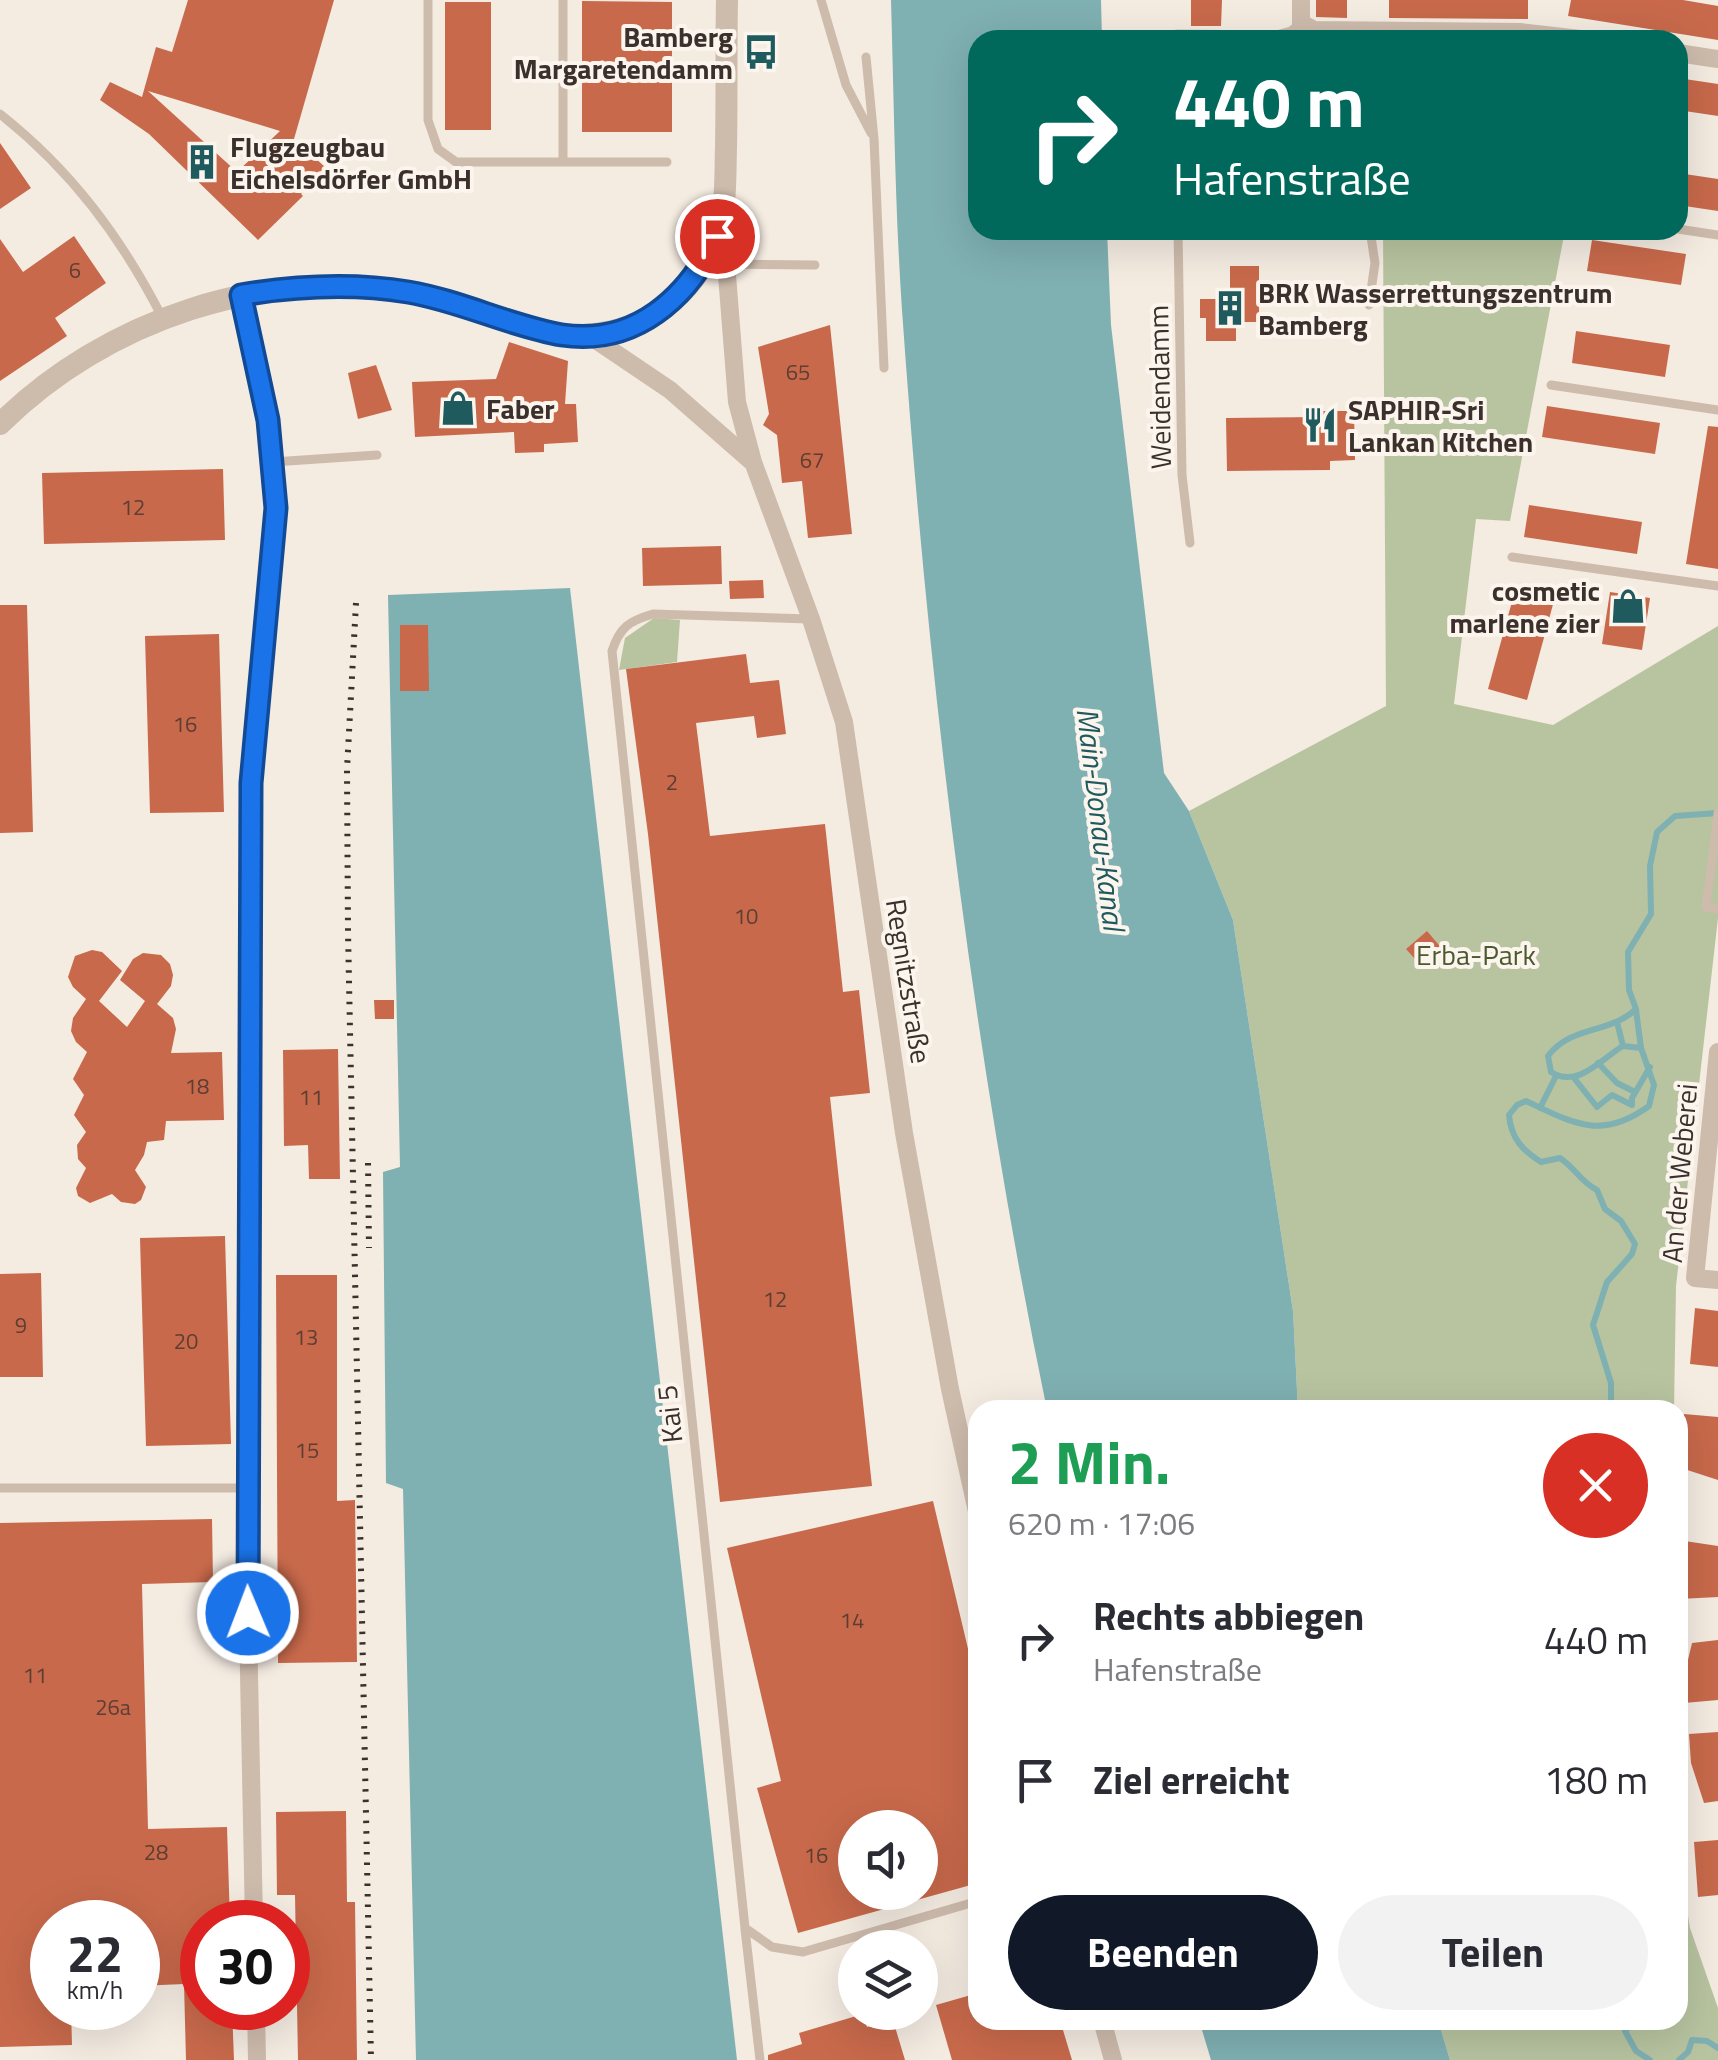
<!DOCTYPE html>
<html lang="de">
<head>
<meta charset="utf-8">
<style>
  :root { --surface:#fff; --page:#f2f2f3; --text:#2b2b33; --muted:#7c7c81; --accent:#111827 }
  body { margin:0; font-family:"Titillium Web",sans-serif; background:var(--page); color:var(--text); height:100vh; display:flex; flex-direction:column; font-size:38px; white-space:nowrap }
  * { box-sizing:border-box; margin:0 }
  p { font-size:32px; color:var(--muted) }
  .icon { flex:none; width:55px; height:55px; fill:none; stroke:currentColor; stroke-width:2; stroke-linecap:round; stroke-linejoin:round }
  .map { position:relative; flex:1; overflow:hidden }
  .panel { position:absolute; left:968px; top:1400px; width:720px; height:630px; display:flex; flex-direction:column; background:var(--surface); border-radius:30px; box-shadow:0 10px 40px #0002 }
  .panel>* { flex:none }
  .hud { position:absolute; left:968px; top:30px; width:720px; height:210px; border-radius:30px; box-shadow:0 10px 40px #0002; background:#00695c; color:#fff; overflow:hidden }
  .buttons { position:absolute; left:838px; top:1810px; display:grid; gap:20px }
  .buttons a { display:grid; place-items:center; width:100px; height:100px; border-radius:50%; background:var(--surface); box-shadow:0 10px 40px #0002; font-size:50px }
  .speed { position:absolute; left:30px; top:1900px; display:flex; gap:20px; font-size:50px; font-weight:700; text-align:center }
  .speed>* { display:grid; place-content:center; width:130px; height:130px; border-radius:50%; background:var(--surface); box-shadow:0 10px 40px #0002; line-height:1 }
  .speed small { font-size:25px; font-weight:400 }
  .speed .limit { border:15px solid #d22; background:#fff; color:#111 }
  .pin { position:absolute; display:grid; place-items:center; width:85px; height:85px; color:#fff; margin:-42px; border:5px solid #fff; border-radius:50%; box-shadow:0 2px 10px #0007 }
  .me { position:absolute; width:110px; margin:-55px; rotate:359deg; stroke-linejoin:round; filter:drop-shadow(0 0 8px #0008) }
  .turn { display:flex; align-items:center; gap:35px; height:210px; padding:0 40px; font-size:45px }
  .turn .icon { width:130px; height:130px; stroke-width:2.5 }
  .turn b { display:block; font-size:70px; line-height:85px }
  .round { display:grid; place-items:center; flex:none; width:105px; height:105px; border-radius:52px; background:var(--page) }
  .head { display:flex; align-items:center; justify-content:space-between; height:170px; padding:0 40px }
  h1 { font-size:60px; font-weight:700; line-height:75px; color:#1e9e55 }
  .action { display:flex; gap:20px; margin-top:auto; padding:20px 40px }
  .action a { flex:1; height:115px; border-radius:60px; background:var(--accent); color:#fff; font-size:40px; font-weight:700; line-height:115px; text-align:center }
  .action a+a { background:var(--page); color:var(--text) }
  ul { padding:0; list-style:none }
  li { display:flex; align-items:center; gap:30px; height:140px; padding:0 40px }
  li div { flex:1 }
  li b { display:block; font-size:38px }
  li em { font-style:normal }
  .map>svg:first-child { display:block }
  .green { fill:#b8c4a0 }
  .water { fill:#7fb0b2 }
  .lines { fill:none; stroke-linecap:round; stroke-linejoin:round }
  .stream { stroke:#7fb0b2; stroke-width:6 }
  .building { fill:#c8694b; fill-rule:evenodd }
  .service { stroke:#cdbbac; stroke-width:9 }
  .minor { stroke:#cdbbac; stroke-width:18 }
  .tertiary { stroke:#cdbbac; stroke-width:22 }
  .rail { stroke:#3b302b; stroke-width:6; stroke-dasharray:2.5 8; stroke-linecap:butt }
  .route-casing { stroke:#114b97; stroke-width:25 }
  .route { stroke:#1a73e8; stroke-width:18 }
  .labels { text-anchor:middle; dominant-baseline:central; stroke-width:8; stroke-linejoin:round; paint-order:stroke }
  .number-label { font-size:22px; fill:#5e3e33 }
  .poi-label { font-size:28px; font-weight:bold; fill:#3b302b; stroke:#fbf5ee; text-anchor:start }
  .street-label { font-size:28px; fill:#3b302b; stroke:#fbf5ee }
  .park-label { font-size:28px; fill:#4a5a2e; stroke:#fbf5ee }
  .water-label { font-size:30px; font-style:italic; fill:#1f5a5e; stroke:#fbf5ee }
</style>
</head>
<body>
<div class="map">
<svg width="1718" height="2060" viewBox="0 0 1718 2060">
  <rect width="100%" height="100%" fill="#f4ebe1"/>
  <path class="green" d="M1383,230h182l-55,291 -34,-2 -22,185 99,21 165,-99v292l-42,368 -2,124h-376l-5,-99 -60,-391 -44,-109 197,-105z
    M654,618l26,2 -3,42 -58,8 6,-32z
    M1678,1854l12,74 28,80v52h-268l-12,-40h240z"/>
  <path class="water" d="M891,0h210l1,40h-124v190h129l4,95 53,448 25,38 44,109 60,391 5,99h-251c-75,-363 -119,-731 -145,-1100 -7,-103 -8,-207 -11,-310z
    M570,588l167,1472h-321l-13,-571 -17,-6 -3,-311 17,-5 -12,-572z
    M1199,2020h239l12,40h-239z"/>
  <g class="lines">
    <path class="stream" d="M1636,1010l5,38
      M1617,1022l6,24
      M1598,1063l19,20 18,9
      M1574,1078l23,29 15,-12 20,10
      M1632,1105v-7l18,-31
      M1540,1108l16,-32
      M1611,1410v-27l-18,-58 14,-43 25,-28 3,-10 -14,-23 -16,-12 -8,-19c-16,-8 -22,-22 -37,-32l-19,4c-19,-12 -30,-24 -32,-47l8,-10 9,-4c47,22 75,40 123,5l5,-21 -13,-37 -18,-2c-22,13 -45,43 -72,26l-3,-16c23,-31 62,-22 88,-47l-7,-19 -1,-38 23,-38 -1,-48 7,-34 18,-16 43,-3
      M1634,2020l-9,11 11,20 14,9
      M1679,2060l9,-8 4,-12 15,1 11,7"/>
  </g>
  <path class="building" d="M188,0h146l-40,139 31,28 -24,27 2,2 -45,44 -109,-106 -49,-34 10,-18 32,15 14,-50 16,5zM148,91l132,40 -43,41z
    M1191,0h31l-1,26h-30z
    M1316,0h31v18l-31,-1z
    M1389,0h139v19l-139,-1z
    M1571,0h112l35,6v34l-150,-24z
    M582,1l90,1v130h-90z
    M445,2h46v128h-46z
    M1678,78l40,6v32l-40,-6z
    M0,143l31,45 -31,21z
    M1678,173l40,6v32l-40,-6z
    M74,236l32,47 -51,35 12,18 -67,45v-142l23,33z
    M1592,240l94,14 -5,31 -94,-14z
    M1230,266h29v56h-23v19h-30v-23h-6v-19h30z
    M830,325l22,209 -44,4 -6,-57 -20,2 -5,-48 -14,-10 6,-11 -11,-67z
    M1576,331l94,14 -5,32 -93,-14z
    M509,342l59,19 -3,43h11l2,38 -34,2v8l-29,1 -1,-21 -99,5 -3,-55 84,-3z
    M376,365l16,45 -34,9 -10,-46z
    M1547,406l113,17 -5,31 -113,-17z
    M1321,411h33l1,49 -25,1v9l-103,1 -1,-53 95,-1z
    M1708,426l10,1v142l-32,-5z
    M223,469l2,71 -181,4 -2,-71z
    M1529,505l113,17 -5,32 -113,-17z
    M721,546l1,38 -79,2 -1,-38z
    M763,580l1,18 -34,1 -1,-18z
    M1516,587l39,10 -28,103 -39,-11z
    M1610,592l40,6 -8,52 -40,-6z
    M0,605h27l6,227 -33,1z
    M400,625h28l1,66h-29z
    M219,634l5,178 -74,1 -5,-177z
    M746,654l4,29 29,-3 7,54 -29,4 -3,-22 -58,7 14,113 115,-12 18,168 16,-2 11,103 -40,4 42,389 -152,16 -72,-668 -22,-165z
    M1427,931l17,20 -20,18 -18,-20z
    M92,950l10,2 20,19 -23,30 28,26 18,-26 -25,-21 13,-21 10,-6 18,2 9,9 3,11 -2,11 -14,18 16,14 3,11 -5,24 51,-1 2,68 -58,1 -2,19 -17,2 -3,13 -9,15 11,17 -5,13 -6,4 -14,-2 -9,-8 -22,9 -12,-7 -2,-8 10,-20 -8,-9 -1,-14 9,-13 -12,-17 10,-20 -11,-16 14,-27 -11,-10 -5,-11 2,-13 13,-19 -13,-12 -5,-10 7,-21z
    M374,1000h20v19h-19z
    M338,1049l2,130h-31l-1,-34 -24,1 -1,-96z
    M225,1236l6,208 -85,2 -6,-208z
    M41,1273l2,104h-43v-103z
    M276,1275h61v226l18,-1 2,162 -79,1z
    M1695,1308l23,3v56l-28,-3z
    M1684,1414l34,3v63l-40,-13z
    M933,1501l45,190v192l-180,50 -41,-145 24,-7 -54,-233zM855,1828h65v64h-65z
    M212,1519l1,63 -71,2 6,245 79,-2 3,95h-28v86h30l2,52h-48l-2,-76 -46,2v-64h-86v86h19l1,37 -72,2v-524z
    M1678,1540l40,6v51l-39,2z
    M1718,1640v60l-34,3 -1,-22 9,-38z
    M1718,1732v69l-14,2 -13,-40 -2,-29z
    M346,1811l1,91h8l2,158h-59l-3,-165h-18l-1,-83z
    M1718,1840v55l-20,2 -4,-55z
    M978,1993v27h82l12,40h-120l-16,-55z
    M863,2014l4,13 26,-7 12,40h-137v-5l34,-11 -3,-11z"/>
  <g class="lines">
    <path class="service" d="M428,0v120l10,29 18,13h211
      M821,0l25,85 25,48
      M1177,40v-6l99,1 15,-4 10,-8
      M866,57l8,82 10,229
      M0,114c71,56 121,123 162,203
      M563,162v-162
      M1678,229l40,6
      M1178,230l4,245 8,68
      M725,264l90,1
      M1369,305l6,-42 -5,-33
      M1551,385l167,25
      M273,462l104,-7
      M1512,557l206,29
      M809,619l-156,-5c-24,7 -33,13 -41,37l133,1277 27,19 31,5 175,-51
      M1718,813l-12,94 12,2
      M0,1488h247
      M745,1929l15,131"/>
    <path class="minor" d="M1301,0v23l13,7 206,2 69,8
      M1678,53l40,6
      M717,236l10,39 10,127 16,60 58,157 33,103 60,411 46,256 28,127
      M241,295l27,125 8,87 -25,276 -4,791 7,348
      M590,336l80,54 81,71
      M1718,1052l-23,226 23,2
      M256,2008l1,52
      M1102,2020l11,40"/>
    <path class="tertiary" d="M0,424c105,-104 265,-158 412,-131 53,10 101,32 154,42 69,3 125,-31 150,-97 11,-28 9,-62 10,-91 1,-49 0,-98 1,-147"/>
    <path class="rail" d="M356,603l-9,166 1,163 23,1128
      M368,1163l1,85"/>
  </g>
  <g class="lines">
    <defs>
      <path id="route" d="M248,1613l3,-830 25,-275 -8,-88 -27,-125c55,-9 112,-12 167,-3 53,9 102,34 154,43 73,11 126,-37 155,-99"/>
    </defs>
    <use href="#route" class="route-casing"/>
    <use href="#route" class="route"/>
  </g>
  <defs>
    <symbol id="bus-bare" viewBox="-9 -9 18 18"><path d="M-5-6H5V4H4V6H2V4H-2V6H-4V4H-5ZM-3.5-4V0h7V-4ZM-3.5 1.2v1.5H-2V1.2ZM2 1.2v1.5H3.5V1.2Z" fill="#1f5a5e" stroke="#fbf5ee" stroke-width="2.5" paint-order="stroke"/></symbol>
    <symbol id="building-bare" viewBox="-9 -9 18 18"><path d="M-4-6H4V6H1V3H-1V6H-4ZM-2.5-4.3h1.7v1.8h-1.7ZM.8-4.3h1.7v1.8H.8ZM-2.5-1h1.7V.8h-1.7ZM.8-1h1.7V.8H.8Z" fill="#1f5a5e" stroke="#fbf5ee" stroke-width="2.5" paint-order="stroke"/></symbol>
    <symbol id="shop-bare" viewBox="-9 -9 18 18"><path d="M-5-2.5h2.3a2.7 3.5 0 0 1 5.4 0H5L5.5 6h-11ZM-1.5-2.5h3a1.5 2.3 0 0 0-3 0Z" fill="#1f5a5e" stroke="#fbf5ee" stroke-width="2.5" paint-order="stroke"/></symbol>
    <symbol id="restaurant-bare" viewBox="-9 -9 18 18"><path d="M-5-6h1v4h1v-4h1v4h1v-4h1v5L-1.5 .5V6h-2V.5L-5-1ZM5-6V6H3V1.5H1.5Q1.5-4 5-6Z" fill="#1f5a5e" stroke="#fbf5ee" stroke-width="2.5" paint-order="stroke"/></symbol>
  </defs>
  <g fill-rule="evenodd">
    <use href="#bus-bare" x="736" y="27" width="50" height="50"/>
    <use href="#building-bare" x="177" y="137" width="50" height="50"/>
    <use href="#building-bare" x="1205" y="283" width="50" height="50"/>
    <use href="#shop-bare" x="433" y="383" width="50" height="50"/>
    <use href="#restaurant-bare" x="1295" y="400" width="50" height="50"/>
    <use href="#shop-bare" x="1603" y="581" width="50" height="50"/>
  </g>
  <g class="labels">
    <g class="number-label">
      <text x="75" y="270">6</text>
      <text x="798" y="372">65</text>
      <text x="812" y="460">67</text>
      <text x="133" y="507">12</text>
      <text x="185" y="724">16</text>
      <text x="672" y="782">2</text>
      <text x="746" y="916">10</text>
      <text x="197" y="1086">18</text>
      <text x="311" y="1097">11</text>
      <text x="775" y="1299">12</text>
      <text x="21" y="1325">9</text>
      <text x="306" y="1337">13</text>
      <text x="186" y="1341">20</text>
      <text x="307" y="1450">15</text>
      <text x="852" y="1620">14</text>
      <text x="35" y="1675">11</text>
      <text x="113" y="1707">26a</text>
      <text x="156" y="1852">28</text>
      <text x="816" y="1855">16</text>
    </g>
    <g class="poi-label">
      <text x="733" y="36" text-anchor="end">Bamberg<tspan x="733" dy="32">Margaretendamm</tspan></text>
      <text x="230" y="146">Flugzeugbau<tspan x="230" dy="32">Eichelsdörfer GmbH</tspan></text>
      <text x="1258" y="292">BRK Wasserrettungszentrum<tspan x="1258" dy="32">Bamberg</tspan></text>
      <text x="486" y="408">Faber</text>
      <text x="1348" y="409">SAPHIR-Sri<tspan x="1348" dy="32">Lankan Kitchen</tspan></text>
      <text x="1600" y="590" text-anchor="end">cosmetic<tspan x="1600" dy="32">marlene zier</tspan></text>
    </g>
    <g class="street-label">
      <text transform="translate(1159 387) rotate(-91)">Weidendamm</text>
      <text transform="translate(909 981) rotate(81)">Regnitzstraße</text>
      <text transform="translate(1679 1173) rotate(-85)">An der Weberei</text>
      <text transform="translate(669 1414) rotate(-96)">Kai 5</text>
    </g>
    <g class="park-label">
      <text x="1476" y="954">Erba-Park</text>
    </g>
    <g class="water-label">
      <text transform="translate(1101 819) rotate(83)">Main-Donau-Kanal</text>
    </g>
  </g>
</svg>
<div class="buttons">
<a><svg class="icon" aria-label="sound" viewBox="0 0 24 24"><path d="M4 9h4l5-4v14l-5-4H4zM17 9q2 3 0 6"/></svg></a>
<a><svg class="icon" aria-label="layers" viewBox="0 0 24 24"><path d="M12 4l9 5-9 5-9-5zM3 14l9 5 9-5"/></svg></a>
</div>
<div class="speed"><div>22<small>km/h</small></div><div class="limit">30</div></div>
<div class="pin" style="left:717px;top:236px;background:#d93025"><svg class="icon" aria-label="arrive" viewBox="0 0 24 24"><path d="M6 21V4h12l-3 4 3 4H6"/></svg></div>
<svg class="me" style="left:248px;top:1613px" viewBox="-20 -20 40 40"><circle r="17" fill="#1a73e8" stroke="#fff" stroke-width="3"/><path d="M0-11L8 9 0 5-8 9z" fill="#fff"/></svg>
<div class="hud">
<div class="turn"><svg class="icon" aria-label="right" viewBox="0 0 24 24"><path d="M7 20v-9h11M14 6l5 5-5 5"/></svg><div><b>440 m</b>Hafenstraße</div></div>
</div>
<section class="panel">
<div class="head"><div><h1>2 Min.</h1><p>620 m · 17:06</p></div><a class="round" style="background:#d93025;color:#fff"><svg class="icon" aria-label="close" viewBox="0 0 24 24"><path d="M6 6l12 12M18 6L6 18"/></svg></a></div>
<ul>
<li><svg class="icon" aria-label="right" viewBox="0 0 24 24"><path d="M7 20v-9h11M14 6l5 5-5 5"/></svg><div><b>Rechts abbiegen</b><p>Hafenstraße</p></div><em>440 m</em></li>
<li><svg class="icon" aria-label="arrive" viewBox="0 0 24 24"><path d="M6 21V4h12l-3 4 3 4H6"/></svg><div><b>Ziel erreicht</b></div><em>180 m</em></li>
</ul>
<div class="action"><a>Beenden</a><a>Teilen</a></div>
</section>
</div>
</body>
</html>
